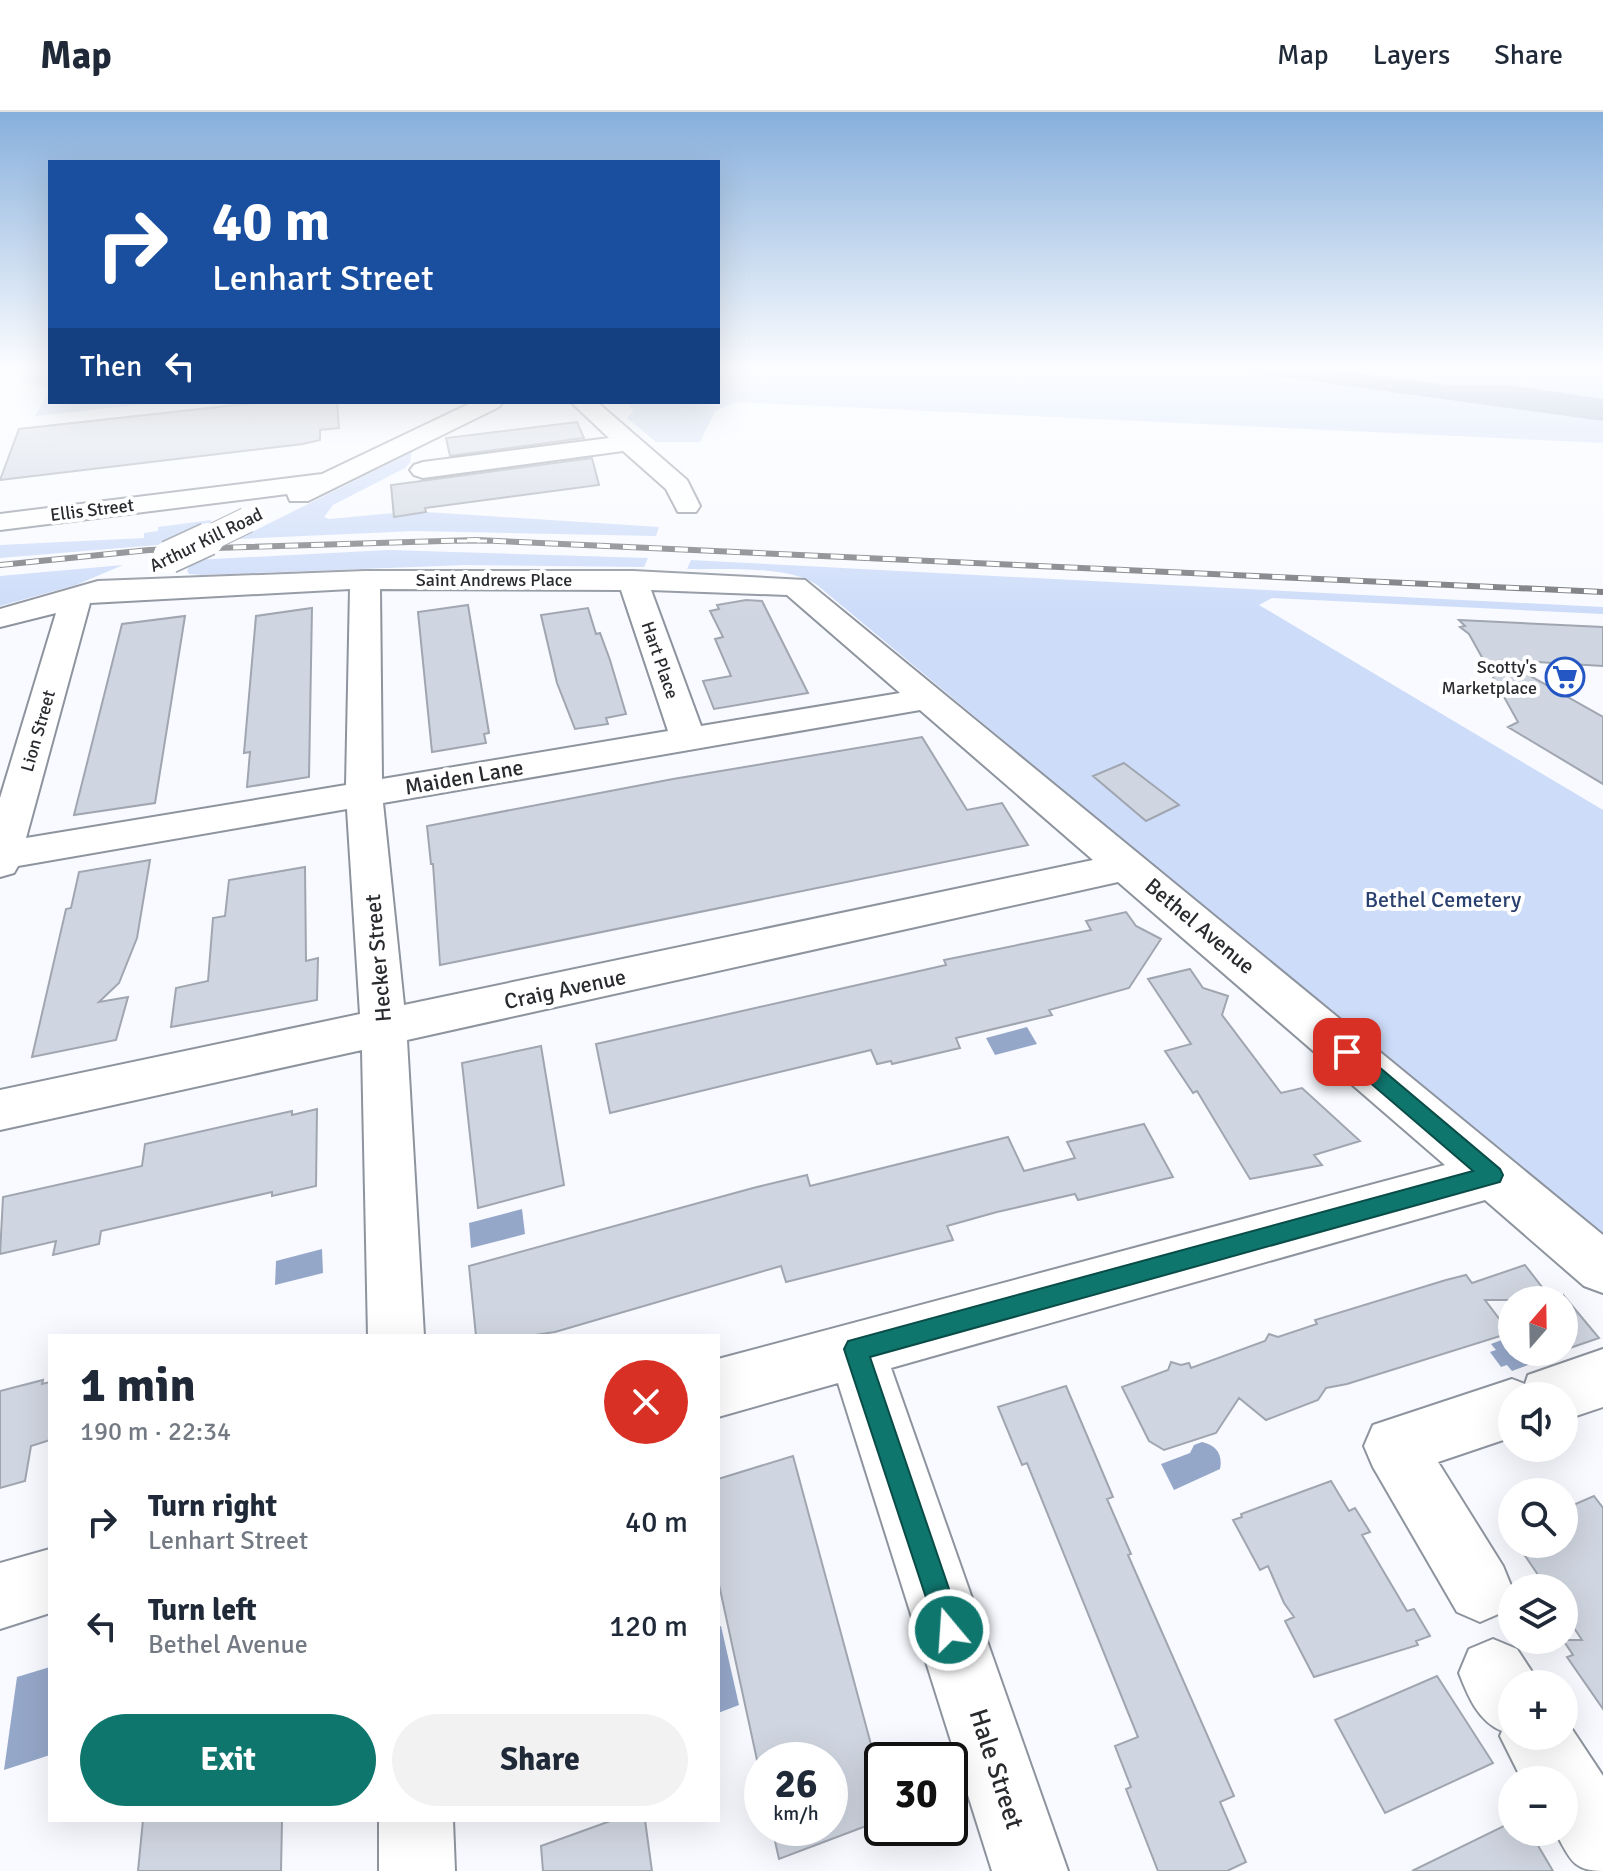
<!DOCTYPE html>
<html lang="en">
<head>
<meta charset="utf-8">
<style>
  :root { --surface:#fff; --page:#f2f2f3; --text:#1f2937; --muted:#747a83; --line:#e0e1e3; --accent:#0f766e }
  body { margin:0; font-family:Signika,sans-serif; background:var(--page); color:var(--text); height:100vh; display:flex; flex-direction:column; font-size:30px; white-space:nowrap }
  * { box-sizing:border-box; margin:0 }
  p { font-size:26px; color:var(--muted) }
  .icon { flex:none; width:44px; height:44px; fill:none; stroke:currentColor; stroke-width:2; stroke-linecap:round; stroke-linejoin:round }
  .map { position:relative; flex:1; overflow:hidden }
  .drawer { position:absolute; left:48px; top:1222px; width:672px; height:488px; display:flex; flex-direction:column; background:var(--surface); border-radius:0px; box-shadow:0 8px 32px #0002 }
  .drawer>* { flex:none }
  .banner { position:absolute; left:48px; top:48px; width:672px; height:244px; border-radius:0px; box-shadow:0 8px 32px #0002; background:#1a4fa0; color:#fff; overflow:hidden }
  .needle { width:52px; rotate:20deg }
  .buttons { position:absolute; left:1498px; top:1174px; display:grid; gap:16px }
  .buttons a { display:grid; place-items:center; width:80px; height:80px; border-radius:50%; background:var(--surface); box-shadow:0 8px 32px #0002; font-size:40px }
  .speed { position:absolute; left:744px; top:1630px; display:flex; gap:16px; font-size:40px; font-weight:700; text-align:center }
  .speed>* { display:grid; place-content:center; width:104px; height:104px; border-radius:50%; background:var(--surface); box-shadow:0 8px 32px #0002; line-height:1 }
  .speed small { font-size:20px; font-weight:400 }
  .speed .limit { border:4px solid #111; border-radius:12px; background:#fff; color:#111 }
  .pin { position:absolute; display:grid; place-items:center; width:68px; height:68px; color:#fff; margin:-34px; border-radius:16px; box-shadow:0 4px 12px #0006 }
  .me { position:absolute; width:88px; margin:-44px; rotate:342deg; stroke-linejoin:round; filter:drop-shadow(0 0 6px #0008) }
  .turn { display:flex; align-items:center; gap:28px; height:168px; padding:0 32px; font-size:36px }
  .turn .icon { width:104px; height:104px; stroke-width:2.5 }
  .turn b { display:block; font-size:56px; line-height:68px }
  .then { display:flex; align-items:center; height:76px; padding:0 32px; background:#0003; gap:16px; font-size:30px }
  .round { display:grid; place-items:center; flex:none; width:84px; height:84px; border-radius:42px; background:var(--page) }
  .head { display:flex; align-items:center; justify-content:space-between; height:136px; padding:0 32px }
  h1 { font-size:48px; font-weight:800; line-height:60px }
  .cta { display:flex; gap:16px; margin-top:auto; padding:16px 32px }
  .cta a { flex:1; height:92px; border-radius:48px; background:var(--accent); color:#fff; font-size:32px; font-weight:800; line-height:92px; text-align:center }
  .cta a+a { background:var(--page); color:var(--text) }
  ul { padding:0; list-style:none }
  li { display:flex; align-items:center; gap:24px; height:104px; padding:0 32px }
  li div { flex:1 }
  li b { display:block; font-size:30px }
  li em { font-style:normal }
  header { display:flex; align-items:center; gap:48px; box-sizing:border-box; height:112px; padding:0 40px; background:var(--surface); border-bottom:2px solid var(--line) }
  header strong { font-size:38px }
  nav { display:flex; gap:44px; margin-inline-start:auto; font-size:28px }
  .map>svg:first-child { display:block }
  .green { fill:#cddcf9 }
  .water { fill:#95a7c9 }
  .building { fill:#d0d6e1; stroke:#a0a6b0; stroke-width:2 }
  .lines { fill:none; stroke-linecap:round; stroke-linejoin:round }
  .minor-casing { stroke:#8e949e; stroke-width:4 }
  .minor { fill:#fff; fill-rule:evenodd }
  .rail-far1-casing { stroke:#76787c; stroke-width:5 }
  .rail-casing { stroke:#76787c; stroke-width:6 }
  .rail-far1 { stroke:#fff; stroke-width:3; stroke-dasharray:10; stroke-linecap:butt }
  .rail { stroke:#fff; stroke-width:4; stroke-dasharray:13; stroke-linecap:butt }
  .minor-bridge-far1-casing { stroke:#8e949e; stroke-width:27; stroke-linecap:butt }
  .minor-bridge-casing { stroke:#8e949e; stroke-width:35; stroke-linecap:butt }
  .minor-bridge-far1 { stroke:#fff; stroke-width:25 }
  .minor-bridge { stroke:#fff; stroke-width:32 }
  .route { fill:#0f766e; stroke:#0a4d48; stroke-width:2 }
  .labels { text-anchor:middle; dominant-baseline:central; stroke-width:8; stroke-linejoin:round; paint-order:stroke }
  .far-street-label { font-size:18px; fill:#292b2f; stroke:#fff }
  .far-poi-label { font-size:18px; fill:#292b2f; stroke:#fff; text-anchor:end }
  .street-label { font-size:22px; fill:#292b2f; stroke:#fff }
  .park-label { font-size:22px; fill:#2a416f; stroke:#fff }
  .near-street-label { font-size:26px; fill:#292b2f; stroke:#fff }
</style>
</head>
<body>
<header>
<strong>Map</strong>
<nav><a>Map</a><a>Layers</a><a>Share</a></nav>
</header>
<div class="map">
<svg width="1603" height="1759" viewBox="0 0 1603 1759">
  <rect width="100%" height="100%" fill="#f8faff"/>
  <path class="green" d="M25,255h25v35h116l-131,14 14,-25 -2,-4 -27,-6z
    M718,255h489l396,54v22l-868,-41 -20,9 -15,31h-44l-29,-24 7,-7 -8,-9h92z
    M1282,255h321v39z
    M412,340l-2,11 -5,5 -72,37 -9,12 5,2 65,-6 1,4 31,-5 233,15 -3,9 -242,-5 -176,8z
    M211,408v4l-42,20 -169,14v-13l144,-7v-5l14,-2v-4z
    M389,438l259,8 -4,9 -178,-2 -264,10 -13,-1 -2,-4 7,-10z
    M691,448c305,16 607,32 912,47v7l-331,-16 -13,7 344,205v430l-786,-655c-29,-20 -94,-15 -130,-16z
    M123,453l-47,20 -76,21v-30z"/>
  <path class="water" d="M1207,255h102l139,18h62l93,14v22z
    M1027,915l10,17 -42,11 -9,-17z
    M522,1097l3,25 -54,14 -2,-25z
    M322,1137l1,24 -48,12 1,-24z
    M1512,1224v16h33l4,5 -37,14 -5,-6 -6,2 -11,-15 6,-2 -5,-6z
    M1202,1330c14,3 21,12 18,27l-46,21 -13,-26 29,-11 4,-8z
    M721,1514l18,79 -21,8v-86z
    M50,1555v88l-46,15 13,-93z"/>
  <path class="building" d="M263,290h74l2,26 -19,2v10l-17,4 -303,36 19,-51z
    M577,310l7,16 -134,18 -4,-18z
    M592,346l7,27 -174,23 1,4 -32,5 -3,-32z
    M746,488l16,1 46,92 -94,16 -11,-28 28,-5 -16,-37 8,-2 -13,-26 9,-2 -2,-4z
    M468,493l21,128 -5,1 2,9 -54,9 -14,-140z
    M312,496l-3,169 -62,10 3,-35 -6,1 12,-137z
    M588,496l8,26 4,-1 10,27 16,54 -20,4 2,6 -33,5 -18,-46 -16,-68z
    M185,504l-30,187 -81,12 48,-191z
    M1459,508l144,7v39l-101,-6 101,57v67l-95,-57 10,-5 -49,-88 -9,-7 5,-1z
    M922,625l45,73 35,-7 26,42 -588,120 -7,-101h-2l-4,-38 246,-47z
    M1124,651l55,42 -33,16 -53,-45z
    M150,748l-13,78 -18,45 -20,19 29,-5 -12,43 -84,17 34,-148 5,-1 8,-36z
    M305,755l1,94 12,-3 -1,42 -146,27 5,-39 32,-7 5,-63 12,-2 4,-36z
    M1126,800l10,14 25,13 -32,49 -80,22 3,5 -96,23 4,10 -68,16 -1,-3 -14,3 -6,-14 -261,63 -14,-69 350,-79 -2,-5 147,-30 -5,-9z
    M1190,857l13,19 25,8 -6,19 59,78 21,-5 58,53 -46,14 8,10 -72,14 -53,-88 -4,2 -28,-42 26,-7 -43,-65z
    M541,934l23,139 -86,23 -16,-145z
    M317,997l-1,77 -44,10v-4l-171,39 -2,13 -46,11 3,-14 -56,13 3,-57 139,-31 3,-22 147,-33v4z
    M1144,1012l29,53 -95,23 -3,-6 -78,18 -50,14 6,14 -167,42 -5,-16 -226,66 -27,4h-52l-7,-70 284,-78 54,-13 3,11 198,-49 16,34 51,-13 -8,-16z
    M1525,1153l27,35h-67l25,33 -163,51 -21,4 -8,12 -52,20 -27,-22 -23,35 -52,17 -15,-9 -27,-54 46,-17 3,-8 10,3 8,-2 2,5 74,-27 4,-7 9,3 39,-13 -2,-4 131,-40 20,-5 6,8z
    M1564,1184l35,42 -35,12z
    M43,1268l-1,4 8,-2v58l-19,6 -6,35 -25,7v-97z
    M1066,1274l47,111 -6,2 24,55 -3,1 106,241 -14,6 26,60 -19,9h-69l-32,-82 5,-2 -16,-41 23,-9 -111,-274 -5,2 -24,-58z
    M793,1344l89,329v35l-103,39 -7,-31h58v-68h-73l-39,-180v-101z
    M1331,1369l18,30 6,-3 15,24 -8,3 45,76 7,-2 16,27 -14,5 2,4 -104,32 -29,-56 9,-4 -10,-14 -16,-37 -8,4 -27,-50 9,-3 -1,-3z
    M1594,1384l9,12v201l-36,-52 6,-2 -10,-15h19l-18,-27v-25h-17l-30,-44h47v-35z
    M1437,1564l56,87 -108,50 -50,-93z
    M143,1708h139l-1,51h-143z
    M613,1708h32l7,51h-109l-2,-25z
    M1512,1710v10h18l23,39h-141z"/>
  <g class="lines">
    <defs>
      <path id="minor" d="M473,290h30l-4,5 -191,94h-18l-3,-7 -287,36v-16l322,-40z
        M571,290h26l90,78 13,26 -4,6h-18l-12,-23 -43,-38 -200,27 -9,-3 -4,-5 4,-5 9,-3 186,-24z
        M365,459h268l172,9 798,655v58l-19,-7 -99,-86 -594,168 177,503h-76l-154,-488 -120,34v-58l727,-194 -327,-283 -711,158 17,296h-56l-6,-286 -362,80v-40l360,-76 -13,-205 -329,57 -4,7 -14,4v-79l56,-185 -56,14v-18l98,-28zM350,477l-4,196 -320,53 64,-235zM380,477l241,1 47,141 -286,48zM651,478l136,5 113,98 -199,33zM920,598l173,150 -689,145 -21,-202z
        M1603,1237v58l-39,13v-24h-52v41l-74,25 65,104 9,22 -9,24 -23,10 -23,-10 -84,-145 -9,-21 9,-21 139,-46 13,5 3,-9z
        M50,1437v64l-50,16v-66z
        M1493,1527l24,10 23,35h-28v52h52v-19l39,59v95c-32,0 -33,-14 -48,-39h9v-52h-42l-22,-44 2,-5c-24,-10 -34,-35 -43,-58l10,-24z
        M379,1708h74l2,51h-76z"/>
    </defs>
    <use href="#minor" class="minor-casing"/>
    <use href="#minor" class="minor"/>
    <defs>
      <path id="rail-far1" d="M457,429h32"/>
      <path id="rail" d="M0,453l149,-15 327,-10 1127,52"/>
    </defs>
    <use href="#rail-far1" class="rail-far1-casing"/>
    <use href="#rail" class="rail-casing"/>
    <use href="#rail-far1" class="rail-far1"/>
    <use href="#rail" class="rail"/>
    <defs>
      <path id="minor-bridge-far1" d="M204,429l43,-21"/>
      <path id="minor-bridge" d="M169,445l39,-18"/>
    </defs>
    <use href="#minor-bridge-far1" class="minor-bridge-far1-casing"/>
    <use href="#minor-bridge" class="minor-bridge-casing"/>
    <use href="#minor-bridge-far1" class="minor-bridge-far1"/>
    <use href="#minor-bridge" class="minor-bridge"/>
  </g>
  <linearGradient id="sky" x2="0" y2="1"><stop stop-color="#87afdc"/><stop offset="0.51" stop-color="#fcfdff"/><stop offset="1" stop-color="#fcfdff" stop-opacity="0"/></linearGradient>
  <rect width="1603" height="501" fill="url(#sky)"/>
  <path class="route" d="M1347,932l7,2 146,123 3,6 -3,7 -630,175 93,273 -4,10 -10,4 -9,-4 -96,-291 4,-8 625,-170 -133,-114 -2,-5 2,-6z"/>
  <defs>
    <symbol id="supermarket-ring" viewBox="-11 -11 22 22"><circle r="9.5" fill="#fff" stroke="#2456c4" stroke-width="1.5"/><path d="M-6-5.5h2.5l.6 2H6L4.5 2H-2.5L-4.4-4H-6ZM-1.5 3.2a1.3 1.3 0 1 0 .1 0ZM3 3.2a1.3 1.3 0 1 0 .1 0Z" fill="#2456c4"/></symbol>
  </defs>
  <g fill-rule="evenodd">
    <use href="#supermarket-ring" x="1543" y="543" width="44" height="44"/>
  </g>
  <g class="labels">
    <g class="far-street-label">
      <text transform="translate(92 398) rotate(-7)">Ellis Street</text>
      <text transform="translate(206 428) rotate(-26)">Arthur Kill Road</text>
      <text x="494" y="468">Saint Andrews Place</text>
      <text transform="translate(660 548) rotate(71)">Hart Place</text>
      <text transform="translate(38 619) rotate(-74)">Lion Street</text>
    </g>
    <g class="far-poi-label">
      <text x="1537" y="555">Scotty's<tspan x="1537" dy="21">Marketplace</tspan></text>
    </g>
    <g class="street-label">
      <text transform="translate(464 665) rotate(-10)">Maiden Lane</text>
      <text transform="translate(1200 814) rotate(40)">Bethel Avenue</text>
      <text transform="translate(378 846) rotate(-95)">Hecker Street</text>
      <text transform="translate(565 877) rotate(-12)">Craig Avenue</text>
    </g>
    <g class="park-label">
      <text x="1443" y="787">Bethel Cemetery</text>
    </g>
    <g class="near-street-label">
      <text transform="translate(996 1657) rotate(72)">Hale Street</text>
    </g>
  </g>
</svg>
<div class="buttons">
<a><svg class="needle" viewBox="-14 -14 28 28"><path d="M0-13l5 13h-10z" fill="#e53935"/><path d="M0 13l5-13h-10z" fill="#747a83"/></svg></a>
<a><svg class="icon" aria-label="sound" viewBox="0 0 24 24"><path d="M4 9h4l5-4v14l-5-4H4zM17 9q2 3 0 6"/></svg></a>
<a><svg class="icon" aria-label="search" viewBox="0 0 24 24"><circle cx="10" cy="10" r="6"/><path d="M15 15l6 6"/></svg></a>
<a><svg class="icon" aria-label="layers" viewBox="0 0 24 24"><path d="M12 4l9 5-9 5-9-5zM3 14l9 5 9-5"/></svg></a>
<a>+</a>
<a>−</a>
</div>
<div class="speed"><div>26<small>km/h</small></div><div class="limit">30</div></div>
<div class="pin" style="left:1347px;top:940px;background:#d93025"><svg class="icon" aria-label="arrive" viewBox="0 0 24 24"><path d="M6 21V4h12l-3 4 3 4H6"/></svg></div>
<svg class="me" style="left:949px;top:1518px" viewBox="-20 -20 40 40"><circle r="17" fill="#0f766e" stroke="#fff" stroke-width="3"/><path d="M0-11L8 9 0 5-8 9z" fill="#fff"/></svg>
<div class="banner">
<div class="turn"><svg class="icon" aria-label="right" viewBox="0 0 24 24"><path d="M7 20v-9h11M14 6l5 5-5 5"/></svg><div><b>40 m</b>Lenhart Street</div></div>
<div class="then">Then<svg class="icon" aria-label="left" viewBox="0 0 24 24"><path d="M17 20v-9H6M10 6l-5 5 5 5"/></svg></div>
</div>
<section class="drawer">
<div class="head"><div><h1>1 min</h1><p>190 m · 22:34</p></div><a class="round" style="background:#d93025;color:#fff"><svg class="icon" aria-label="close" viewBox="0 0 24 24"><path d="M6 6l12 12M18 6L6 18"/></svg></a></div>
<ul>
<li><svg class="icon" aria-label="right" viewBox="0 0 24 24"><path d="M7 20v-9h11M14 6l5 5-5 5"/></svg><div><b>Turn right</b><p>Lenhart Street</p></div><em>40 m</em></li>
<li><svg class="icon" aria-label="left" viewBox="0 0 24 24"><path d="M17 20v-9H6M10 6l-5 5 5 5"/></svg><div><b>Turn left</b><p>Bethel Avenue</p></div><em>120 m</em></li>
</ul>
<div class="cta"><a>Exit</a><a>Share</a></div>
</section>
</div>
</body>
</html>
